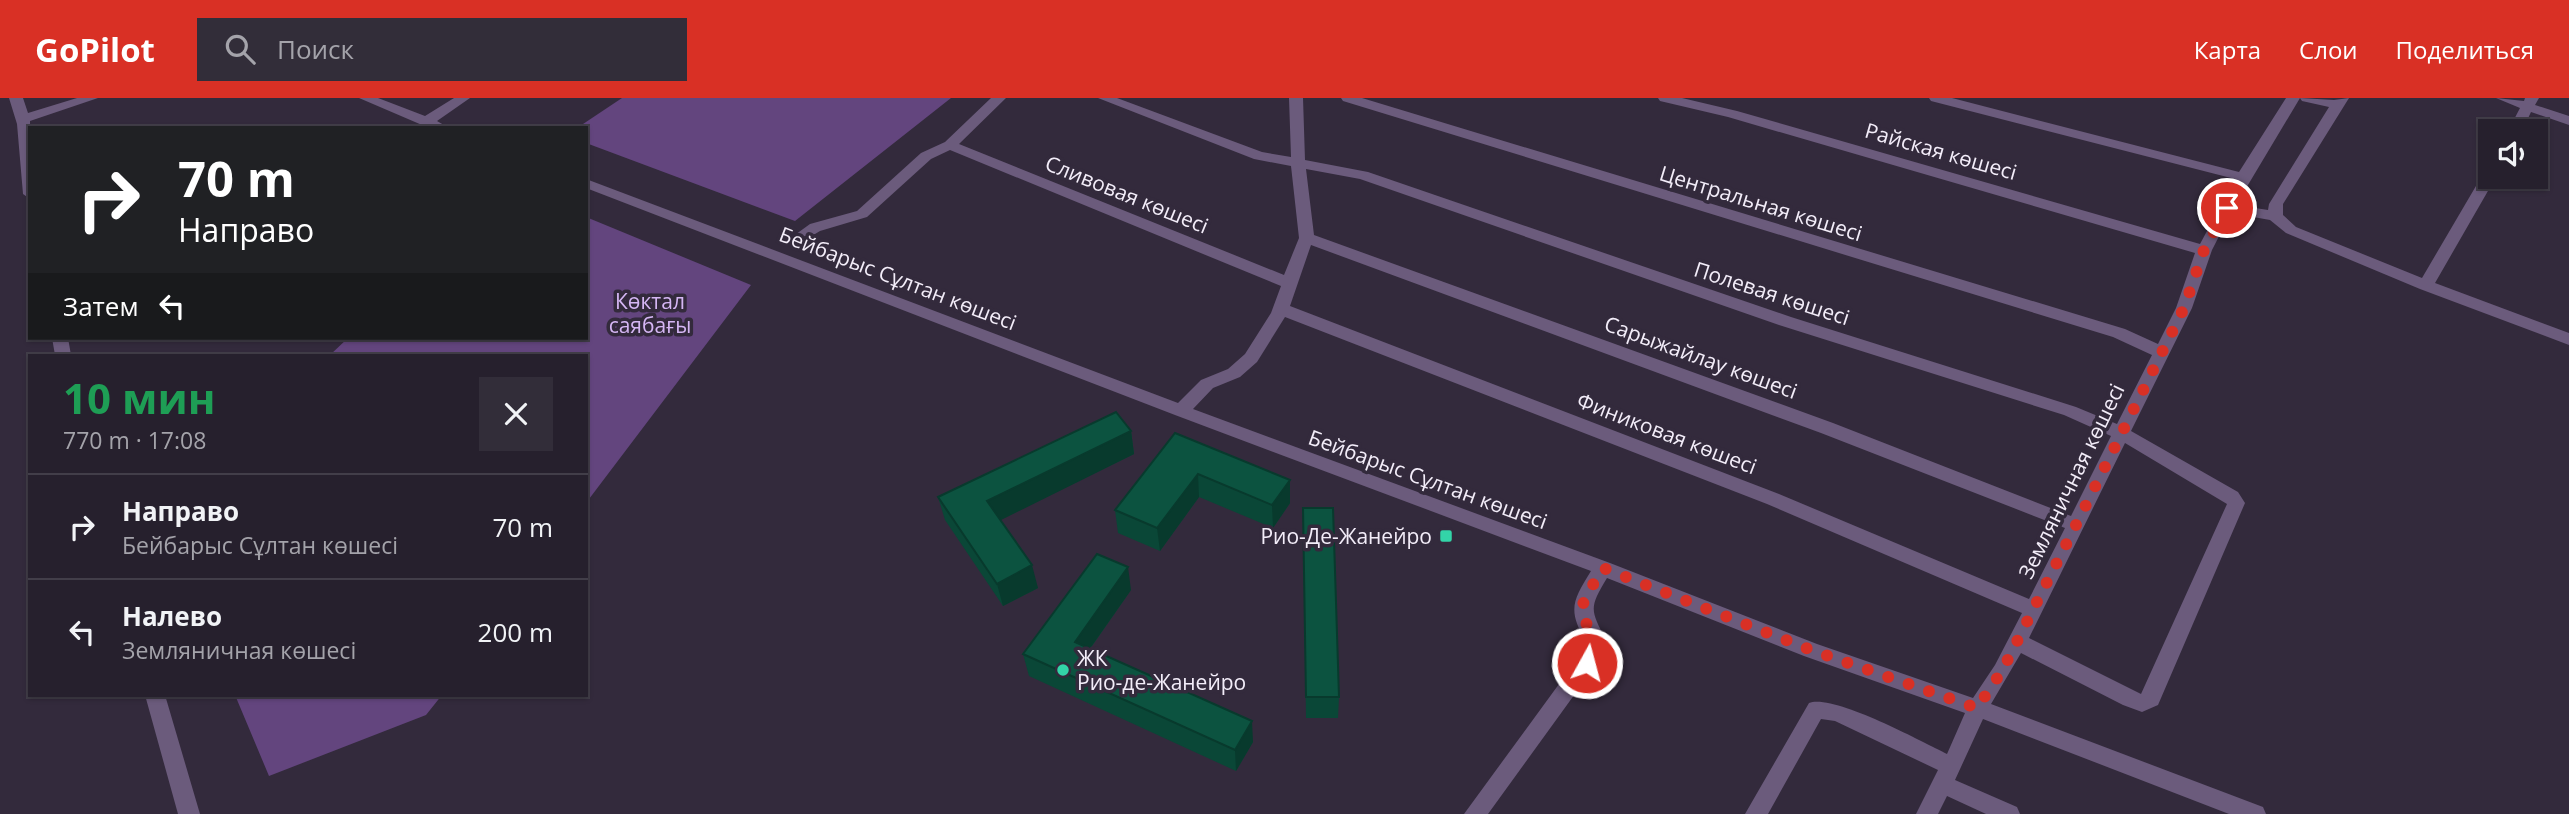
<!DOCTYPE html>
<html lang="ru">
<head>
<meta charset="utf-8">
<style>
  :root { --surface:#26202d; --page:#322d39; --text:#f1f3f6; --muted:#a4a3aa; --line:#423e49; --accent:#d93025 }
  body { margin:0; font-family:"Open Sans",sans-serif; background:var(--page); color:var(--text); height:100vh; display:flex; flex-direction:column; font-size:26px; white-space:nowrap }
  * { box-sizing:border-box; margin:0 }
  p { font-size:23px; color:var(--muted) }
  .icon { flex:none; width:38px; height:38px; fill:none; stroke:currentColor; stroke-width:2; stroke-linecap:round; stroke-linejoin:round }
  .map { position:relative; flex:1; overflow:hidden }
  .panel { position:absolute; left:28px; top:256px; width:560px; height:343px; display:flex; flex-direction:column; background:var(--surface); border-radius:0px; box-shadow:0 2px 5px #0004,0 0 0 2px var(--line) }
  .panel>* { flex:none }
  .banner { position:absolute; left:28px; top:28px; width:560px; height:214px; border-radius:0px; box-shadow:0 2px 5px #0004,0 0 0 2px var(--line); background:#202124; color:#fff; overflow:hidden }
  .fabs { position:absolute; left:2478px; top:21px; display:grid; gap:14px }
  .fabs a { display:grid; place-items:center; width:70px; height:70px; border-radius:0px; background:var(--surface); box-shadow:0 2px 5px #0004,0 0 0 2px var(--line); font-size:35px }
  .pin { position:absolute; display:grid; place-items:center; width:60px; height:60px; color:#fff; margin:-30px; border:4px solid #fff; border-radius:50%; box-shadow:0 2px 7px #0007 }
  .me { position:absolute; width:77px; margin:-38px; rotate:7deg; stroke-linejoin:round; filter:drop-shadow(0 0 5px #0008) }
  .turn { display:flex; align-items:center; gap:24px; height:147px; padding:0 35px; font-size:32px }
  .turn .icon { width:91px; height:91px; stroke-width:2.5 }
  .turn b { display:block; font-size:49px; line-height:60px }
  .then { display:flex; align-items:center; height:66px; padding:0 35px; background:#0003; gap:14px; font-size:26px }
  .round { display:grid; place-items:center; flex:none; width:74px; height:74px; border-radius:0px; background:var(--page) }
  .headline { display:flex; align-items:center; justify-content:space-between; height:119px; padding:0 35px }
  h1 { font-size:42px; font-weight:700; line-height:52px; color:#1e9e55 }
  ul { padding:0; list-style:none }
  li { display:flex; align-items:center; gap:21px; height:105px; padding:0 35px; border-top:2px solid var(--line) }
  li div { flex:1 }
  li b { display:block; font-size:26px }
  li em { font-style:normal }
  header { display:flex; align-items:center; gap:42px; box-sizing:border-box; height:98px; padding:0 35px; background:var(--accent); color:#fff }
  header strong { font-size:33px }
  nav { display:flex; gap:38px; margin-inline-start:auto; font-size:24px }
  .search { width:490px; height:63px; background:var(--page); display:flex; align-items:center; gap:18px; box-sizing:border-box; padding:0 24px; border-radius:0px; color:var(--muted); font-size:26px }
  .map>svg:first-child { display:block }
  .green { fill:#63457e }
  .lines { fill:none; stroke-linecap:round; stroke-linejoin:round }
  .minor { fill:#6b5b7c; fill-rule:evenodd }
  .wall { fill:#0a4737 }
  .shaded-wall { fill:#083a2d }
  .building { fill:#0c5340; stroke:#083a2d; stroke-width:2 }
  .route { stroke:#d93025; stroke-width:12; stroke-dasharray:0 21.6 }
  .poi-dot { fill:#33d4a8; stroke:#332a3c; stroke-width:2.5 }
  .labels { text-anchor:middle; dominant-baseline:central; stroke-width:7; stroke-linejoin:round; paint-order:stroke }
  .street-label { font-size:21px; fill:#f3edf9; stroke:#332a3c }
  .park-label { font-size:21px; fill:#d5b6f4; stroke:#332a3c }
  .poi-label { font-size:21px; fill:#f3edf9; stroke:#332a3c; text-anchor:end }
</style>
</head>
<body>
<header>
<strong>GoPilot</strong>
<div class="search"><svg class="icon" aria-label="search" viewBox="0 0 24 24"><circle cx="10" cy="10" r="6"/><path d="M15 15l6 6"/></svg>Поиск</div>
<nav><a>Карта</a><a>Слои</a><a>Поделиться</a></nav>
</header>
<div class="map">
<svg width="2569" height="716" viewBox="0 0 2569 716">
  <rect width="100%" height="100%" fill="#332a3c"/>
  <path class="green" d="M622,0h329l-156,123 -209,-78v-15h-9z
    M586,119l165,68 -165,218v-148h-256l18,-17h238z
    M235,597h207l-16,20 -157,61z"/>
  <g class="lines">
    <path class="minor" d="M9,0h14l5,15 49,-15h21l-68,23v78l-7,-5 -6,-70z
      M359,0h19l47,18 29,-18h16l-33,23 12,7h-20z
      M991,0h15l-47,46 325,131 15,-37 -8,-72 -37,-7 -156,-61h19l145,54 29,5 -2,-59h14l2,62 63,12 423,145 285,90 41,17 35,-69 -39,-18 -770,-236 -2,-3h21l763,231 33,15 18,-36 19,-55 -467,-136 -68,-16 -2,-3h24l55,13 463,133 35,-65 -304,-78 -2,-3h23l287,74 47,-74h14l-64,107 32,5 1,-6 60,-97 -27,-6 -2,-3 34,2 15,-2 -66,106v11l13,12 126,51 61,-104 7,-4v7h6l-61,106 134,50v12l-149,-56 -134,-56 -16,-13 -39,-7 -19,37 -20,58 -61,123 107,61 7,11 -87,202 -16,7 -19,-7 -102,-52 -30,51 272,103 3,7h-37l-246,-95 -28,61 62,27 3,7h-34l-39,-18 -9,18h-22l22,-44 -103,-49 -14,-2 -53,95h-23l64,-111c25,-9 111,38 138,51l18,-41 -161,-57 -197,-78c-18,30 -17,31 -1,62l-13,29 -105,145h-24l114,-156 8,-17c-19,-31 -13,-41 5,-70l-416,-156 -589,-227v-9l592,224 23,-23 27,-11 17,-15 26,-41 10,-27 -331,-136 -19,9 -64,58 -47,14 -15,9h-10l-3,-3 18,-13 47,-13 64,-58 24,-11zM1306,71l54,10 419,146 285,90 47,21 -40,80 -238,-93 -519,-188zM1311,147l510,188 244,95 -36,71 -250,-105 -489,-188zM1285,219l482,187 255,109 -27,52 -22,33 -156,-54 -207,-81 -417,-154 20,-21 27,-11 17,-15zM2125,345l102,61 -86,190 -112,-56z
      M2496,0l28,3 1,-3h14l-4,7 34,11v9l-38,-13 -9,19h-14l12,-23z
      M52,240h16l3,17h-16z
      M145,597h20l35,119h-22z"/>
  </g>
  <path class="wall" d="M1131,333l3,23 -134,66 38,68 -35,18 -58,-86 -7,-23z
    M1175,335l115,47v23l-17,25 -74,-31 -39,54 -42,-18 -3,-23z
    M1303,410l36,189 -1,21h-32z
    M1131,492l-41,59 163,93 -17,29 -207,-95 -6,-22z"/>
  <path class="shaded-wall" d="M1131,333l3,23 -141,70 -6,-23z
    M1198,376l1,23 -39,54 -3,-23z
    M1290,382v23l-17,25 -1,-23z
    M1032,467l6,23 -35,18 -6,-22z
    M1128,469l3,23 -52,74 -4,-22z
    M1252,623l1,21 -17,29 -1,-21z"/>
  <path class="building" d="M1116,314l15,19 -144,70 45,64 -35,19 -59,-87z
    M1175,335l115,47 -18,25 -74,-31 -41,54 -42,-18z
    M1303,410h30l6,189h-33z
    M1097,456l31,13 -53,75 177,79 -17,29 -212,-96z"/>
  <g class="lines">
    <path class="route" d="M1587,565l9,-23c-24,-36 -12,-38 7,-72l208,82 166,58 25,-37 74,-146 108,-217 20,-58 23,-42"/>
  </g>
  <g class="poi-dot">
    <rect x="1439" y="431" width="14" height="14" rx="3.5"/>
    <circle cx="1063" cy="572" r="7"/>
  </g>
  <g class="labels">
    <g class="street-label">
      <text transform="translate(1941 53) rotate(16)">Райская көшесі</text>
      <text transform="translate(1127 96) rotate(22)">Сливовая көшесі</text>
      <text transform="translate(1761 105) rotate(17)">Центральная көшесі</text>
      <text transform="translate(898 180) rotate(21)">Бейбарыс Сұлтан көшесі</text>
      <text transform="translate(1772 195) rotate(18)">Полевая көшесі</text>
      <text transform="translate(1701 259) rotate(20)">Сарыжайлау көшесі</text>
      <text transform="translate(1667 335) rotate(21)">Финиковая көшесі</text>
      <text transform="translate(1428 381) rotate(20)">Бейбарыс Сұлтан көшесі</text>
      <text transform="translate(2071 383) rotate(-64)">Земляничная көшесі</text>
    </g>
    <g class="park-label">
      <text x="650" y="203">Көктал<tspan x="650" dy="24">саябағы</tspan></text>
    </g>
    <g class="poi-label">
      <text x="1432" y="438">Рио-Де-Жанейро</text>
      <text x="1077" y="560" text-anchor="start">ЖК<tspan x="1077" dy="24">Рио-де-Жанейро</tspan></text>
    </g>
  </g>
</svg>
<div class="fabs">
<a><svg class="icon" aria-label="sound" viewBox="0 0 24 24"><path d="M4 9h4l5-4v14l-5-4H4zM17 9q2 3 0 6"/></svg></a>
</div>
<div class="pin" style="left:2227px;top:110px;background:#d93025"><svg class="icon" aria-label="arrive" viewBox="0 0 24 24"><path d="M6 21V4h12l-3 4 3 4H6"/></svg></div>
<svg class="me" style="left:1587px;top:565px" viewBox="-20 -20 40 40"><circle r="17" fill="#d93025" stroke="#fff" stroke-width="3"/><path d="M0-11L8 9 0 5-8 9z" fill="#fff"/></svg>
<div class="banner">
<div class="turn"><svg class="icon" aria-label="right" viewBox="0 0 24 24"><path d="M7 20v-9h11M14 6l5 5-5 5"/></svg><div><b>70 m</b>Направо</div></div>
<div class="then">Затем<svg class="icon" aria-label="left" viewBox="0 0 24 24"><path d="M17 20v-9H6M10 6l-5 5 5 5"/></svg></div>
</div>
<section class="panel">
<div class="headline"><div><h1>10 мин</h1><p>770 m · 17:08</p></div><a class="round"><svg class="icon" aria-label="close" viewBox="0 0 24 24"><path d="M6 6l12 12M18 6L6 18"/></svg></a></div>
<ul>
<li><svg class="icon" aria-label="right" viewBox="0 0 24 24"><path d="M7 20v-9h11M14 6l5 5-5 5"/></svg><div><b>Направо</b><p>Бейбарыс Сұлтан көшесі</p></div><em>70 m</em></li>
<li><svg class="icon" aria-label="left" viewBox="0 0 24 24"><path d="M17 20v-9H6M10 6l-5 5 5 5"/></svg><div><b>Налево</b><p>Земляничная көшесі</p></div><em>200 m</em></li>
</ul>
</section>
</div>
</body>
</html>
